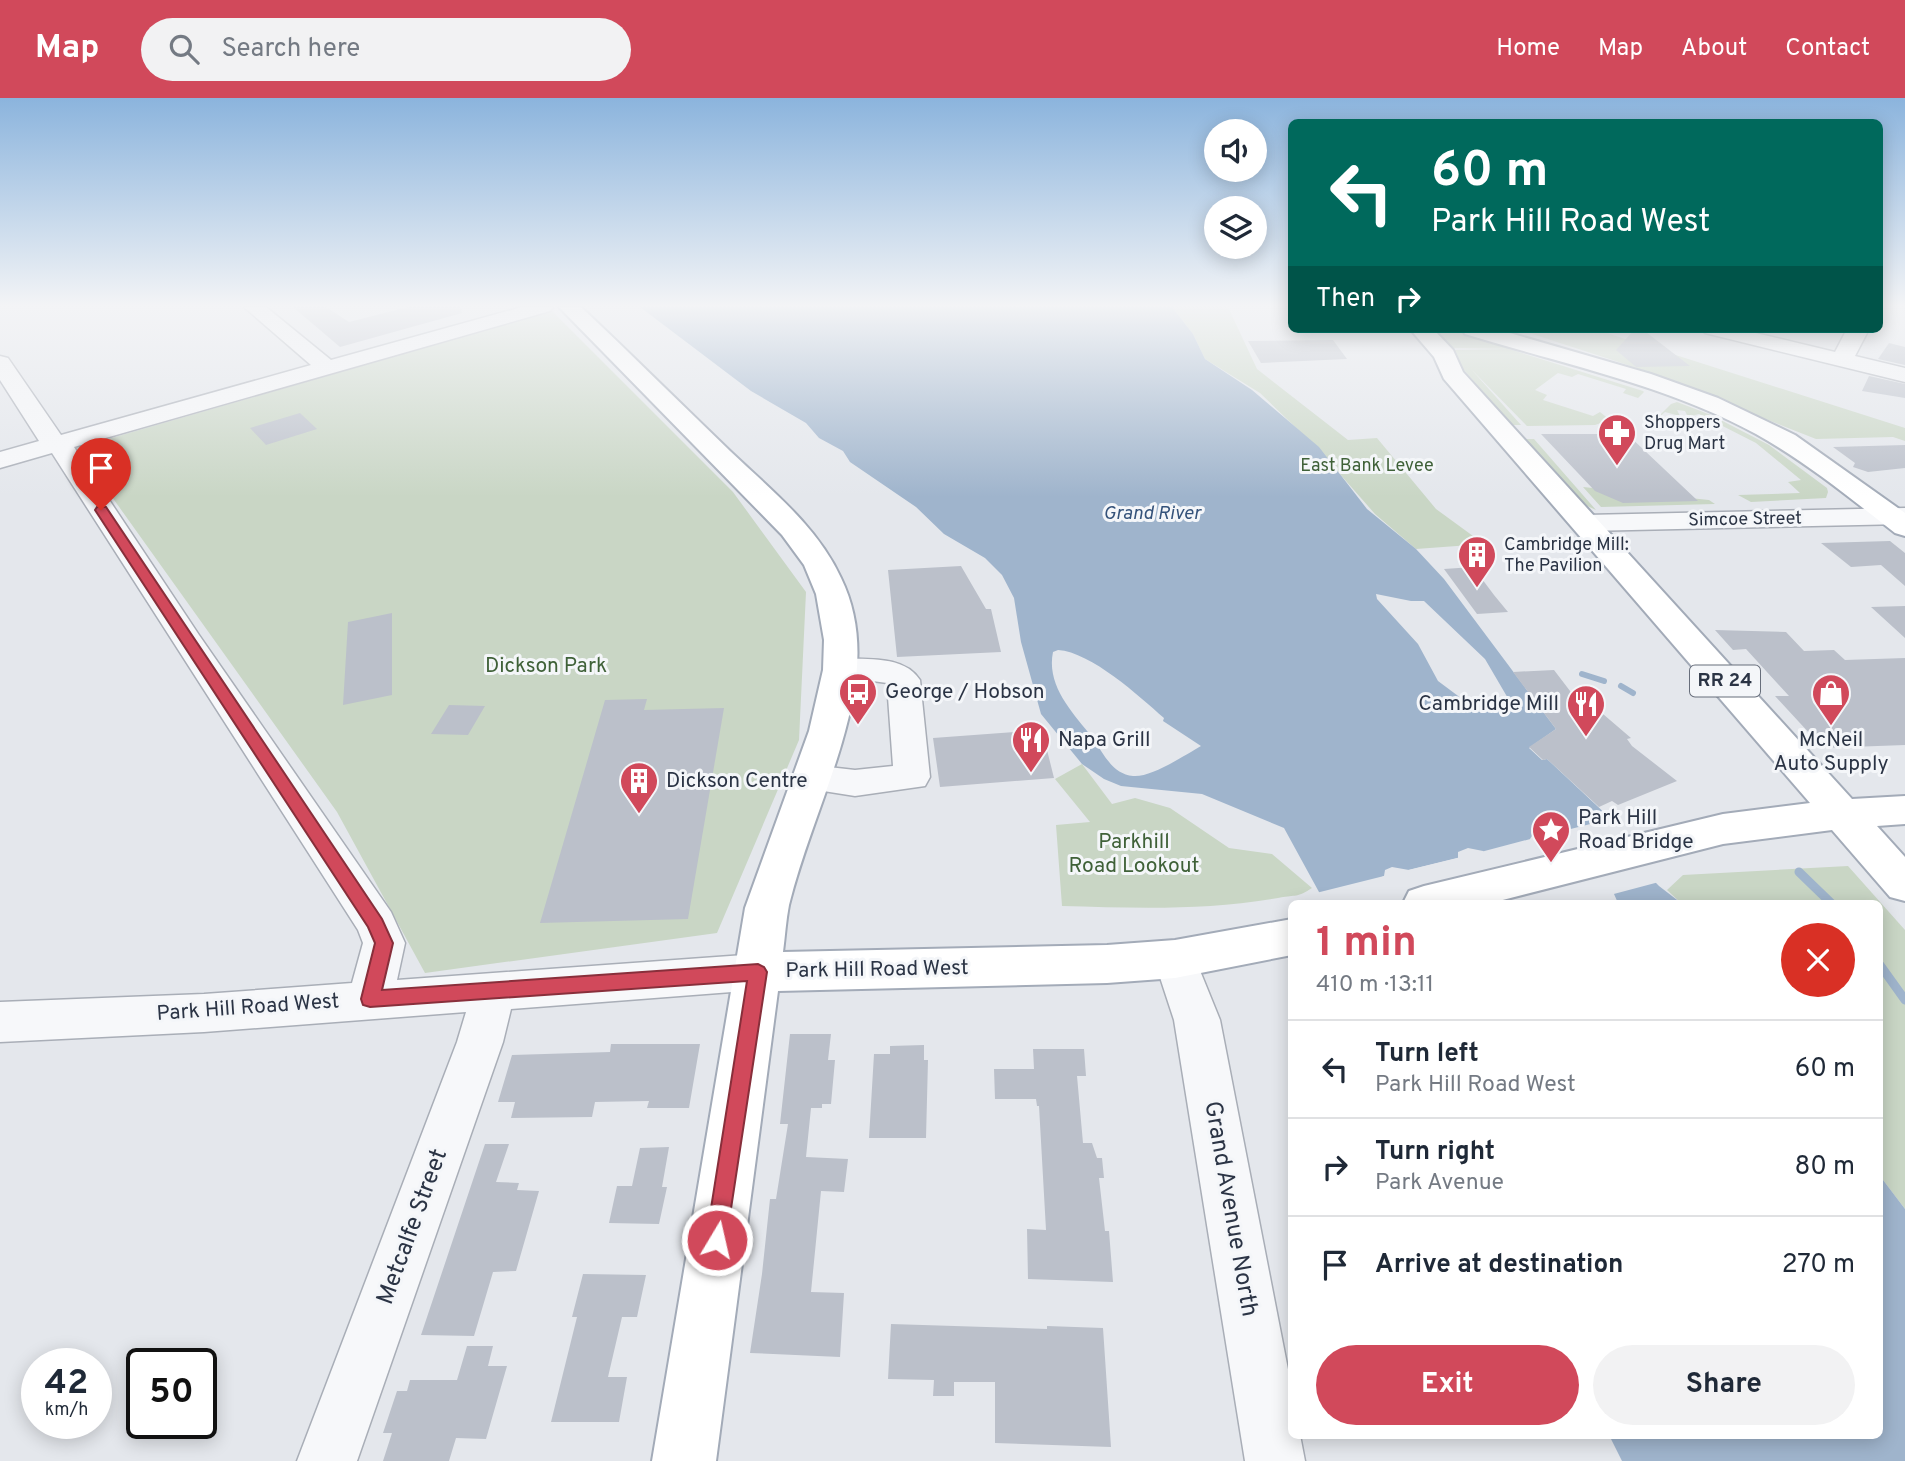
<!DOCTYPE html>
<html lang="en">
<head>
<meta charset="utf-8">
<style>
  :root { --surface:#fff; --page:#f2f2f3; --text:#1f2937; --muted:#747a83; --line:#e0e1e3; --accent:#d1495b }
  body { margin:0; font-family:Overpass,sans-serif; background:var(--page); color:var(--text); height:100vh; display:flex; flex-direction:column; font-size:26px; white-space:nowrap }
  * { box-sizing:border-box; margin:0 }
  p { font-size:23px; color:var(--muted) }
  .icon { flex:none; width:38px; height:38px; fill:none; stroke:currentColor; stroke-width:2; stroke-linecap:round; stroke-linejoin:round }
  .map { position:relative; flex:1; overflow:hidden }
  .drawer { position:absolute; left:1288px; top:802px; width:595px; height:539px; display:flex; flex-direction:column; background:var(--surface); border-radius:10px; box-shadow:0 4px 18px #0003 }
  .drawer>* { flex:none }
  .hud { position:absolute; left:1288px; top:21px; width:595px; height:214px; border-radius:10px; box-shadow:0 4px 18px #0003; background:#00695c; color:#fff; overflow:hidden }
  .controls { position:absolute; left:1204px; top:21px; display:grid; gap:14px }
  .controls a { display:grid; place-items:center; width:63px; height:63px; border-radius:50%; background:var(--surface); box-shadow:0 4px 18px #0003; font-size:35px }
  .speed { position:absolute; left:21px; top:1250px; display:flex; gap:14px; font-size:35px; font-weight:700; text-align:center }
  .speed>* { display:grid; place-content:center; width:91px; height:91px; border-radius:50%; background:var(--surface); box-shadow:0 4px 18px #0003; line-height:1 }
  .speed small { font-size:18px; font-weight:400 }
  .speed .limit { border:4px solid #111; border-radius:10px; background:#fff; color:#111 }
  .pin { position:absolute; display:grid; place-items:center; width:60px; height:60px; color:#fff; margin:-72px -30px; border-radius:50% 50% 50% 0; rotate:-45deg; box-shadow:0 0 7px #0007 }
  .pin .icon { rotate:45deg }
  .me { position:absolute; width:77px; margin:-38px; rotate:9deg; stroke-linejoin:round; filter:drop-shadow(0 0 5px #0008) }
  .turn { display:flex; align-items:center; gap:24px; height:147px; padding:0 28px; font-size:32px }
  .turn .icon { width:91px; height:91px; stroke-width:2.5 }
  .turn b { display:block; font-size:49px; line-height:60px }
  .then { display:flex; align-items:center; height:66px; padding:0 28px; background:#0003; gap:14px; font-size:26px }
  .round { display:grid; place-items:center; flex:none; width:74px; height:74px; border-radius:37px; background:var(--page) }
  .headline { display:flex; align-items:center; justify-content:space-between; height:119px; padding:0 28px }
  h1 { font-size:42px; font-weight:700; line-height:52px; color:var(--accent) }
  .cta { display:flex; gap:14px; margin-top:auto; padding:14px 28px }
  .cta a { flex:1; height:80px; border-radius:42px; background:var(--accent); color:#fff; font-size:28px; font-weight:700; line-height:80px; text-align:center }
  .cta a+a { background:var(--page); color:var(--text) }
  ul { padding:0; list-style:none }
  li { display:flex; align-items:center; gap:21px; height:98px; padding:0 28px; border-top:2px solid var(--line) }
  li div { flex:1 }
  li b { display:block; font-size:26px }
  li em { font-style:normal }
  header { display:flex; align-items:center; gap:42px; box-sizing:border-box; height:98px; padding:0 35px; background:var(--accent); color:#fff }
  header strong { font-size:33px }
  nav { display:flex; gap:38px; margin-inline-start:auto; font-size:24px }
  .search { width:490px; height:63px; background:var(--page); display:flex; align-items:center; gap:18px; box-sizing:border-box; padding:0 24px; border-radius:38px; color:var(--muted); font-size:26px }
  .map>svg:first-child { display:block }
  .green { fill:#c9d6c5 }
  .water { fill:#9fb4cc; fill-rule:evenodd }
  .pier { fill:#e4e7ec }
  .lines { fill:none; stroke-linecap:round; stroke-linejoin:round }
  .stream-far1 { stroke:#9fb4cc; stroke-width:6 }
  .stream { stroke:#9fb4cc; stroke-width:9 }
  .building { fill:#bbc0ca }
  .minor-casing { stroke:#a9aeb7; stroke-width:3 }
  .major-casing { stroke:#a3abb8; stroke-width:4 }
  .minor { fill:#f7f8fa; fill-rule:evenodd }
  .major { fill:#fff; fill-rule:evenodd }
  .route { fill:#d1495b; stroke:#882f3b; stroke-width:2 }
  .labels { text-anchor:middle; dominant-baseline:central; stroke-width:6; stroke-linejoin:round; paint-order:stroke }
  .far-poi-label { font-size:18px; fill:#2b3445; stroke:#f4f6f9; text-anchor:start }
  .far-park-label { font-size:18px; fill:#3f6138; stroke:#f4f6f9 }
  .far-street-label { font-size:18px; fill:#2b3445; stroke:#f4f6f9 }
  .far-water-label { font-size:19px; font-style:italic; fill:#34527a; stroke:#f4f6f9 }
  .shield { fill:#f4f6f9; stroke:#676e7b; stroke-width:2 }
  .shield-label { font-size:19px; font-weight:bold; fill:#2b3445 }
  .park-label { font-size:21px; fill:#3f6138; stroke:#f4f6f9 }
  .poi-label { font-size:21px; fill:#2b3445; stroke:#f4f6f9; text-anchor:start }
  .street-label { font-size:21px; fill:#2b3445; stroke:#f4f6f9 }
  .near-street-label { font-size:24px; fill:#2b3445; stroke:#f4f6f9 }
</style>
</head>
<body>
<header>
<strong>Map</strong>
<div class="search"><svg class="icon" aria-label="search" viewBox="0 0 24 24"><circle cx="10" cy="10" r="6"/><path d="M15 15l6 6"/></svg>Search here</div>
<nav><a>Home</a><a>Map</a><a>About</a><a>Contact</a></nav>
</header>
<div class="map">
<svg width="1905" height="1363" viewBox="0 0 1905 1363">
  <rect width="100%" height="100%" fill="#e4e7ec"/>
  <path class="green" d="M1172,209h56l29,62 91,71 29,-2 59,71 48,35 -68,5 -41,-35 -58,-66 -57,-55 -55,-34 -12,-25z
    M552,213l181,181 73,100 -7,148 -82,193 -292,40 -88,-161 -260,-364z
    M1430,231l32,2 56,18 -70,-1 -8,-12z
    M1517,231h77l311,99v13l-12,-4 -77,2 -179,-71z
    M1509,251l134,42 1,1 -6,6 -15,-5 3,-4 -48,-15 -6,3 -14,-4 -23,17 12,5 -4,5 50,16 7,-4 10,8 -15,5 -68,1 -56,-57 50,56h-9l-49,-56 -13,-19z
    M1677,304l34,13 58,30 58,43 1,4 -2,6 -75,4 -13,-7 62,-2 -12,-11 13,-2 -45,-37 -57,-29 -11,3 -3,-6 -8,-1 3,6 -15,-4 -16,14 13,5 -14,-4 23,-23z
    M1525,341h9l62,71 -13,-6z
    M1583,389l126,13 6,4 -114,3z
    M1082,666l30,40 23,-6 35,10 59,40 43,6 40,34c-14,9 -15,7 -29,9 -74,14 -147,11 -221,9l-6,-81 34,-3 -35,-43z
    M1848,768l57,64v279l-25,-33v-273h-199l-14,-13 16,-15z"/>
  <path class="water" d="M640,209h532l21,27 12,25 47,31 67,57 48,62 49,40 28,30 112,150 -27,19 13,12 5,-1 63,59 -14,4 63,64 22,17h-63l-4,-9 -61,-61 -18,-2 -5,8 55,64h-55l-47,-52 -15,-3 -10,4v6l-49,12 -17,-3 -7,3 -1,6 -59,27 -41,-75 -82,-34 -81,-8 -17,-7 -22,-15 -41,-50 -20,-72 -7,-44 -12,-23 -17,-17 -41,-24 -28,-27 -66,-45 -7,-11 -24,-13 -13,-15 -55,-32zM1376,496l35,7h13l61,58 24,41 -28,13 -43,-32 -20,-37 -41,-45zM1058,552c33,2 81,46 106,68l-1,3 38,25c-16,9 -50,32 -68,30 -21,-2 -30,-23 -41,-39 -19,-24 -46,-51 -39,-85z
    M1880,1078l25,33v252h-283l-13,-26h271z"/>
  <path class="pier" d="M1614,720l-12,4 57,60 -49,13 -63,-60z
    M1534,740l54,63 -62,2 -49,-50z
    M1461,759l35,46h-63l-29,-32z
    M1388,777l18,28h-85l-5,-10z"/>
  <g class="lines">
    <path class="stream-far1" d="M1582,576l22,7
      M1621,588l12,7"/>
    <path class="stream" d="M1799,774l32,31
      M1880,867l25,35"/>
  </g>
  <path class="building" d="M293,209h33l23,15 59,-15h53l1,6 -122,34z
    M1635,231h7l48,37 -54,1 -20,-17z
    M1333,242l14,19 -86,4 -13,-22z
    M1889,245l16,4v18l-27,-6z
    M1869,278l36,8v14l-43,-7z
    M300,315l17,16 -51,16 -16,-17z
    M1541,336h86l71,67 -75,2 -28,-12z
    M1905,347v23l-37,4 -15,-5 2,-4 -22,-16z
    M1890,443l15,12v33l-24,-21 -30,2 -30,-24z
    M961,468l25,43h5l10,43 -104,5 -9,-87z
    M1473,469l21,28 14,17 -31,2 -33,-45z
    M1905,508v32l-34,-31z
    M392,515v82l-49,10 5,-83z
    M1715,532l71,2 18,19 30,-1 11,10 60,-2v87l-82,3 -48,-52h14l-43,-47 -13,1z
    M1554,572l26,34h8l15,10 28,24 -4,1 5,7 45,35 -59,24 -6,-4 -13,6 -52,-48 -4,1 -14,-13 27,-18 -43,-57z
    M647,601l-3,11 80,-2 -36,211 -148,4 65,-223z
    M449,607l36,1 -17,29 -37,-1z
    M1042,632l12,48 -114,9 -7,-49z
    M790,936h41l-3,26h7l-4,44h-9v4h-11l-5,49 42,2 -4,33 -23,-1 -10,101 33,1 -4,64 -90,-4 12,-79 8,-75h6l12,-75h-8z
    M611,946h89l-11,64h-42l2,-7 -54,1 -3,15 -81,1 4,-16h-17l14,-47 98,-3z
    M924,947v15h4l-2,78h-57l5,-84h16v-8z
    M1033,951h51l2,27h-9l6,67h9l5,15h5l2,20h-5l6,53h4l4,51 -85,-3 -1,-50 19,1 -7,-124h-2l-1,-7h-41l-1,-30h40z
    M485,1046h24l-13,38 23,1 -2,7 22,1 -23,80 -23,1 -19,64 -53,-1z
    M669,1049l-7,40h5l-8,37 -50,-1 8,-37h15l8,-38z
    M583,1176l63,1 -9,42h-15l-14,60h19l-8,45h-68l26,-105h-5z
    M891,1226l156,5v-3l56,2 8,119 -116,-4v-61h-41v14h-21l1,-16 -46,-1z
    M467,1248h26l-5,20h19l-21,73 -30,-1 -7,23h-66l9,-28h-9l14,-42h10l3,-11h47z"/>
  <g class="lines">
    <defs>
      <path id="minor" d="M244,209h22l65,53 191,-53h31l-3,4 -476,136 125,188 192,277 14,31 -8,37 361,-26 15,5 7,13 -7,13 -15,5 -247,19 -8,33 -146,419h-60l160,-419 9,-30 -262,20 -204,10v-40l204,-8 148,-11 11,-40 -5,-13 -306,-477 -52,15v-16l39,-11 -39,-61v-24l8,2 53,77 250,-70z
        M1701,231h38l96,23 12,-23h22l-14,27 50,12v14l-200,-49z
        M1905,410v16l-319,7 -10,-2 -4,-6 4,-6 10,-2z
        M841,560c26,2 63,-3 79,22l10,97 -5,9 -70,10 -57,-9 -5,-9 5,-9 13,-4 44,5 38,-4 -6,-83 -58,-8 -4,-7 4,-7z
        M1175,843l15,5 30,74 72,370v45h8l5,26h-60l-71,-441 -20,-61 6,-13z"/>
      <path id="major" d="M559,209h22c50,47 99,96 149,144 40,38 87,75 111,127 19,39 20,82 11,124 -14,70 -46,134 -63,203 -3,15 -4,32 -6,47l324,-7 68,-5 117,-21v36l-117,23 -68,5 -329,8 -62,470h-64l93,-553 64,-177 14,-61 1,-30 -8,-46 -12,-29 -22,-30z
        M1410,231h23l20,21 10,22 389,427 53,-3v28l-28,2 28,31v44l-15,-4 -58,-67 -109,14 -232,59h-88l6,-12 15,-5 299,-72 87,-11 -366,-424 -10,-22z
        M1462,231h34l155,45 67,24 77,37 110,78v23l-10,-3c-45,-35 -89,-71 -139,-99 -89,-49 -194,-70 -291,-100z"/>
    </defs>
    <use href="#minor" class="minor-casing"/>
    <use href="#major" class="major-casing"/>
    <use href="#minor" class="minor"/>
    <use href="#major" class="major"/>
  </g>
  <linearGradient id="sky" x2="0" y2="1"><stop stop-color="#8bb4dd"/><stop offset="0.52" stop-color="#f3f4f6"/><stop offset="1" stop-color="#f3f4f6" stop-opacity="0"/></linearGradient>
  <rect width="1905" height="399" fill="url(#sky)"/>
  <path class="route" d="M97,409h9l276,412 11,24 -11,47 376,-26 6,3 3,5 -42,276 -8,4 -8,-4 -3,-8 41,-259 -377,26 -7,-2 -2,-6 14,-56 -7,-16 -273,-417z"/>
  <defs>
    <symbol id="pharmacy-pin" viewBox="-11 -11 22 30"><path d="M0 17L-7.5 6A9.5 9.5 0 1 1 7.5 6Z" fill="#d1495b" stroke="#f4f6f9"/><path d="M-2-6h4v4h4v4h-4v4h-4v-4h-4v-4h4Z" fill="#fff"/></symbol>
    <symbol id="building-pin" viewBox="-11 -11 22 30"><path d="M0 17L-7.5 6A9.5 9.5 0 1 1 7.5 6Z" fill="#d1495b" stroke="#f4f6f9"/><path d="M-4-6H4V6H1V3H-1V6H-4ZM-2.5-4.3h1.7v1.8h-1.7ZM.8-4.3h1.7v1.8H.8ZM-2.5-1h1.7V.8h-1.7ZM.8-1h1.7V.8H.8Z" fill="#fff"/></symbol>
    <symbol id="bus-pin" viewBox="-11 -11 22 30"><path d="M0 17L-7.5 6A9.5 9.5 0 1 1 7.5 6Z" fill="#d1495b" stroke="#f4f6f9"/><path d="M-5-6H5V4H4V6H2V4H-2V6H-4V4H-5ZM-3.5-4V0h7V-4ZM-3.5 1.2v1.5H-2V1.2ZM2 1.2v1.5H3.5V1.2Z" fill="#fff"/></symbol>
    <symbol id="shop-pin" viewBox="-11 -11 22 30"><path d="M0 17L-7.5 6A9.5 9.5 0 1 1 7.5 6Z" fill="#d1495b" stroke="#f4f6f9"/><path d="M-5-2.5h2.3a2.7 3.5 0 0 1 5.4 0H5L5.5 6h-11ZM-1.5-2.5h3a1.5 2.3 0 0 0-3 0Z" fill="#fff"/></symbol>
    <symbol id="restaurant-pin" viewBox="-11 -11 22 30"><path d="M0 17L-7.5 6A9.5 9.5 0 1 1 7.5 6Z" fill="#d1495b" stroke="#f4f6f9"/><path d="M-5-6h1v4h1v-4h1v4h1v-4h1v5L-1.5 .5V6h-2V.5L-5-1ZM5-6V6H3V1.5H1.5Q1.5-4 5-6Z" fill="#fff"/></symbol>
    <symbol id="sight-pin" viewBox="-11 -11 22 30"><path d="M0 17L-7.5 6A9.5 9.5 0 1 1 7.5 6Z" fill="#d1495b" stroke="#f4f6f9"/><path d="M0-6L1.8-2.2L6-1.7L2.9 1.2L3.7 5.4L0 3.3L-3.7 5.4L-2.9 1.2L-6-1.7L-1.8-2.2Z" fill="#fff"/></symbol>
  </defs>
  <g fill-rule="evenodd">
    <use href="#pharmacy-pin" x="1595" y="313" width="44" height="60"/>
    <use href="#building-pin" x="1455" y="435" width="44" height="60"/>
    <use href="#bus-pin" x="836" y="572" width="44" height="60"/>
    <use href="#shop-pin" x="1809" y="573" width="44" height="60"/>
    <use href="#restaurant-pin" x="1564" y="584" width="44" height="60"/>
    <use href="#restaurant-pin" x="1009" y="620" width="44" height="60"/>
    <use href="#building-pin" x="617" y="661" width="44" height="60"/>
    <use href="#sight-pin" x="1529" y="710" width="44" height="60"/>
  </g>
  <g class="labels">
    <g class="far-poi-label">
      <text x="1644" y="325">Shoppers<tspan x="1644" dy="21">Drug Mart</tspan></text>
      <text x="1504" y="447">Cambridge Mill:<tspan x="1504" dy="21">The Pavilion</tspan></text>
    </g>
    <g class="far-park-label">
      <text x="1367" y="368">East Bank Levee</text>
    </g>
    <g class="far-street-label">
      <text transform="translate(1745 422) rotate(-1)">Simcoe Street</text>
    </g>
    <g class="far-water-label">
      <text x="1152" y="416">Grand River</text>
    </g>
    <rect class="shield" x="1690" y="567.5" width="70" height="31" rx="5"/>
    <g class="shield-label">
      <text x="1725" y="583">RR 24</text>
    </g>
    <g class="park-label">
      <text x="546" y="568">Dickson Park</text>
      <text x="1134" y="744">Parkhill<tspan x="1134" dy="24">Road Lookout</tspan></text>
    </g>
    <g class="poi-label">
      <text x="885" y="594">George / Hobson</text>
      <text x="1559" y="606" text-anchor="end">Cambridge Mill</text>
      <text x="1058" y="642">Napa Grill</text>
      <text x="1831" y="642" text-anchor="middle">McNeil<tspan x="1831" dy="24">Auto Supply</tspan></text>
      <text x="666" y="683">Dickson Centre</text>
      <text x="1578" y="720">Park Hill<tspan x="1578" dy="24">Road Bridge</tspan></text>
    </g>
    <g class="street-label">
      <text transform="translate(877 872) rotate(-1)">Park Hill Road West</text>
      <text transform="translate(248 910) rotate(-4)">Park Hill Road West</text>
    </g>
    <g class="near-street-label">
      <text transform="translate(1230 1111) rotate(80)">Grand Avenue North</text>
      <text transform="translate(413 1129) rotate(-70)">Metcalfe Street</text>
    </g>
  </g>
</svg>
<div class="controls">
<a><svg class="icon" aria-label="sound" viewBox="0 0 24 24"><path d="M4 9h4l5-4v14l-5-4H4zM17 9q2 3 0 6"/></svg></a>
<a><svg class="icon" aria-label="layers" viewBox="0 0 24 24"><path d="M12 4l9 5-9 5-9-5zM3 14l9 5 9-5"/></svg></a>
</div>
<div class="speed"><div>42<small>km/h</small></div><div class="limit">50</div></div>
<div class="pin" style="left:101px;top:412px;background:#d93025"><svg class="icon" aria-label="arrive" viewBox="0 0 24 24"><path d="M6 21V4h12l-3 4 3 4H6"/></svg></div>
<svg class="me" style="left:717px;top:1142px" viewBox="-20 -20 40 40"><circle r="17" fill="#d1495b" stroke="#fff" stroke-width="3"/><path d="M0-11L8 9 0 5-8 9z" fill="#fff"/></svg>
<div class="hud">
<div class="turn"><svg class="icon" aria-label="left" viewBox="0 0 24 24"><path d="M17 20v-9H6M10 6l-5 5 5 5"/></svg><div><b>60 m</b>Park Hill Road West</div></div>
<div class="then">Then<svg class="icon" aria-label="right" viewBox="0 0 24 24"><path d="M7 20v-9h11M14 6l5 5-5 5"/></svg></div>
</div>
<section class="drawer">
<div class="headline"><div><h1>1 min</h1><p>410 m · 13:11</p></div><a class="round" style="background:#d93025;color:#fff"><svg class="icon" aria-label="close" viewBox="0 0 24 24"><path d="M6 6l12 12M18 6L6 18"/></svg></a></div>
<ul>
<li><svg class="icon" aria-label="left" viewBox="0 0 24 24"><path d="M17 20v-9H6M10 6l-5 5 5 5"/></svg><div><b>Turn left</b><p>Park Hill Road West</p></div><em>60 m</em></li>
<li><svg class="icon" aria-label="right" viewBox="0 0 24 24"><path d="M7 20v-9h11M14 6l5 5-5 5"/></svg><div><b>Turn right</b><p>Park Avenue</p></div><em>80 m</em></li>
<li><svg class="icon" aria-label="arrive" viewBox="0 0 24 24"><path d="M6 21V4h12l-3 4 3 4H6"/></svg><div><b>Arrive at destination</b></div><em>270 m</em></li>
</ul>
<div class="cta"><a>Exit</a><a>Share</a></div>
</section>
</div>
</body>
</html>
